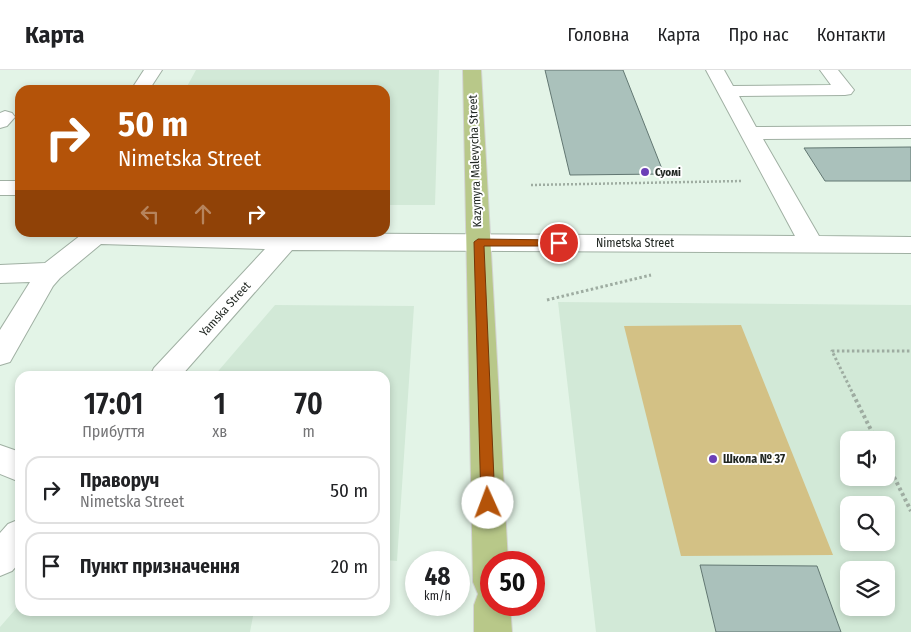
<!DOCTYPE html>
<html lang="uk">
<head>
<meta charset="utf-8">
<style>
  :root { --surface:#fff; --page:#f2f2f2; --text:#202124; --muted:#757577; --line:#e0e0e0 }
  body { margin:0; font-family:"Fira Sans Condensed",sans-serif; background:var(--page); color:var(--text); height:100vh; display:flex; flex-direction:column; font-size:19px; white-space:nowrap }
  * { box-sizing:border-box; margin:0 }
  p { font-size:16px; color:var(--muted) }
  .icon { flex:none; width:28px; height:28px; fill:none; stroke:currentColor; stroke-width:2; stroke-linecap:round; stroke-linejoin:round }
  .map { position:relative; flex:1; overflow:hidden }
  .panel { position:absolute; left:15px; top:301px; width:375px; height:245px; display:flex; flex-direction:column; background:var(--surface); border-radius:15px; box-shadow:0 2px 8px #0003 }
  .panel>* { flex:none }
  .top-card { position:absolute; left:15px; top:15px; width:375px; height:152px; border-radius:15px; box-shadow:0 2px 8px #0003; background:#b45309; color:#fff; overflow:hidden }
  .tools { position:absolute; left:840px; top:361px; display:grid; gap:10px }
  .tools a { display:grid; place-items:center; width:55px; height:55px; border-radius:10px; background:var(--surface); box-shadow:0 2px 8px #0003; font-size:25px }
  .speed { position:absolute; left:405px; top:481px; display:flex; gap:10px; font-size:25px; font-weight:700; text-align:center }
  .speed>* { display:grid; place-content:center; width:65px; height:65px; border-radius:50%; background:var(--surface); box-shadow:0 2px 8px #0003; line-height:1 }
  .speed small { font-size:12px; font-weight:400 }
  .speed .limit { border:8px solid #d22; background:#fff; color:#111 }
  .pin { position:absolute; display:grid; place-items:center; width:42px; height:42px; color:#fff; margin:-21px; border:2px solid #fff; border-radius:50%; box-shadow:0 1px 5px #0007 }
  .me { position:absolute; width:55px; margin:-28px; rotate:358deg; stroke-linejoin:round; filter:drop-shadow(0 0 4px #0008) }
  .turn { display:flex; align-items:center; gap:18px; height:105px; padding:0 20px; font-size:22px }
  .turn .icon { width:65px; height:65px; stroke-width:2.5 }
  .turn b { display:block; font-size:35px; line-height:42px }
  .lanes { display:flex; align-items:center; height:48px; padding:0 20px; background:#0003; justify-content:center; gap:25px; direction:ltr }
  .lanes .off { opacity:.35 }
  .eta { display:flex; justify-content:space-evenly; align-items:center; height:85px; text-align:center }
  .eta b { font-size:30px; font-weight:600; line-height:35px }
  ul { padding:0; list-style:none }
  li { display:flex; align-items:center; gap:15px; height:68px; margin:0 10px 8px; padding:0 10px; border:2px solid var(--line); border-radius:15px }
  li div { flex:1 }
  li b { display:block; font-size:19px }
  li em { font-style:normal }
  header { display:flex; align-items:center; gap:30px; box-sizing:border-box; height:70px; padding:0 25px; background:var(--surface); border-bottom:1px solid var(--line) }
  header strong { font-size:24px }
  nav { display:flex; gap:28px; margin-inline-start:auto; font-size:18px }
  .map>svg:first-child { display:block }
  .built { fill:#d2e9d7; fill-rule:evenodd }
  .green { fill:#d3c185 }
  .building { fill:#aac1bb; stroke:#627772 }
  .lines { fill:none; stroke-linecap:round; stroke-linejoin:round }
  .minor-casing { stroke:#a0b0a3; stroke-width:2 }
  .major-casing { stroke:#d3d4d3; stroke-width:2 }
  .path-far2 { stroke:#9eaca1; stroke-width:2.5; stroke-dasharray:2 2; stroke-linecap:butt }
  .path-far1 { stroke:#9eaca1; stroke-width:3; stroke-dasharray:2.5 2.5; stroke-linecap:butt }
  .path { stroke:#9eaca1; stroke-width:4; stroke-dasharray:3 3; stroke-linecap:butt }
  .minor { fill:#fff; fill-rule:evenodd }
  .major { fill:#b8c889; fill-rule:evenodd }
  .route { fill:#b45309; stroke:#753606 }
  .poi-dot { fill:#6b3fb7; stroke:#fff; stroke-width:2 }
  .labels { text-anchor:middle; dominant-baseline:central; stroke-width:4; stroke-linejoin:round; paint-order:stroke }
  .far-poi-label { font-size:11px; font-weight:bold; fill:#212722; stroke:#fff; text-anchor:start }
  .street-label { font-size:12px; fill:#212722; stroke:#fff }
  .poi-label { font-size:12px; font-weight:bold; fill:#212722; stroke:#fff; text-anchor:start }
</style>
</head>
<body>
<header>
<strong>Карта</strong>
<nav><a>Головна</a><a>Карта</a><a>Про нас</a><a>Контакти</a></nav>
</header>
<div class="map">
<svg width="911" height="562" viewBox="0 0 911 562">
  <rect width="100%" height="100%" fill="#e3f4e7"/>
  <path class="built" d="M196,0h243l-4,135h-50v-115h-200z
    M558,232l353,3v327h-315zM849,370h37v38h-37zM849,435h37v37h-37zM849,500h37v38h-37z
    M275,235l139,1 -17,255 -12,-1v-184h-171z
    M20,534v7h234l-4,21h-250v-5z"/>
  <path class="green" d="M741,255l92,230 -152,1 -57,-230z"/>
  <path class="building" d="M545,0h78l41,104 -94,1z
    M911,77v34h-86l-21,-33z
    M700,495l117,1 24,66h-125z"/>
  <g class="lines">
    <defs>
      <path id="minor" d="M144,0h18l-13,20h-18z
        M706,0h18l9,16 98,-1 -11,-15h18l16,20 -3,4 -6,1 -106,1 17,31 155,-1v12l-148,1 56,97 92,1v16l-619,-3 -111,126h-31l4,-8 111,-119 -164,-5 -41,34 -7,8 -43,76 -10,3v-35l30,-48 -30,1v-18l45,-2 36,-28 -1,-3 715,4z
        M5,41l7,2 3,4 -8,9 -7,2v-15z
        M0,111h20v14h-20z
        M0,375l20,7v30l-20,-8z
        M20,449v43l-8,9 -12,5v-43l8,-9z"/>
      <path id="major" d="M463,0h18l27,492h-17v43h19l2,27h-38v-27l4,-11 -5,-12z"/>
    </defs>
    <use href="#minor" class="minor-casing"/>
    <use href="#major" class="major-casing"/>
    <path class="path-far2" d="M531,115l211,-4"/>
    <path class="path-far1" d="M547,230l104,-25
      M854,326l-22,-45h79"/>
    <path class="path" d="M853,324l23,46
      M886,391l25,50"/>
    <use href="#minor" class="minor"/>
    <use href="#major" class="major"/>
  </g>
  <path class="route" d="M478,169l81,1 5,3 -5,3h-75l11,257 -2,4 -5,2 -5,-2 -2,-4 -7,-261z"/>
  <g class="poi-dot">
    <circle cx="645" cy="102" r="5"/>
    <circle cx="713" cy="389" r="5"/>
  </g>
  <g class="labels">
    <g class="far-poi-label">
      <text x="655" y="102">Суомі</text>
    </g>
    <g class="street-label">
      <text transform="translate(475 91) rotate(-92)">Kazymyra Malevycha Street</text>
      <text x="635" y="173">Nimetska Street</text>
      <text transform="translate(225 239) rotate(-48)">Yamska Street</text>
    </g>
    <g class="poi-label">
      <text x="723" y="389">Школа № 37</text>
    </g>
  </g>
</svg>
<div class="tools">
<a><svg class="icon" aria-label="sound" viewBox="0 0 24 24"><path d="M4 9h4l5-4v14l-5-4H4zM17 9q2 3 0 6"/></svg></a>
<a><svg class="icon" aria-label="search" viewBox="0 0 24 24"><circle cx="10" cy="10" r="6"/><path d="M15 15l6 6"/></svg></a>
<a><svg class="icon" aria-label="layers" viewBox="0 0 24 24"><path d="M12 4l9 5-9 5-9-5zM3 14l9 5 9-5"/></svg></a>
</div>
<div class="speed"><div>48<small>km/h</small></div><div class="limit">50</div></div>
<div class="pin" style="left:559px;top:173px;background:#d93025"><svg class="icon" aria-label="arrive" viewBox="0 0 24 24"><path d="M6 21V4h12l-3 4 3 4H6"/></svg></div>
<svg class="me" style="left:488px;top:433px" viewBox="-20 -20 40 40"><circle r="19" fill="#fff"/><path d="M0-13L10 11 0 6-10 11z" fill="#b45309"/></svg>
<div class="top-card">
<div class="turn"><svg class="icon" aria-label="right" viewBox="0 0 24 24"><path d="M7 20v-9h11M14 6l5 5-5 5"/></svg><div><b>50 m</b>Nimetska Street</div></div>
<div class="lanes"><svg class="icon off" aria-label="left" viewBox="0 0 24 24"><path d="M17 20v-9H6M10 6l-5 5 5 5"/></svg><svg class="icon off" aria-label="ahead" viewBox="0 0 24 24"><path d="M12 20V5M6 11l6-6 6 6"/></svg><svg class="icon" aria-label="right" viewBox="0 0 24 24"><path d="M7 20v-9h11M14 6l5 5-5 5"/></svg></div>
</div>
<section class="panel">
<div class="eta">
<div><b>17:01</b><p>Прибуття</p></div>
<div><b>1</b><p>хв</p></div>
<div><b>70</b><p>m</p></div>
</div>
<ul>
<li><svg class="icon" aria-label="right" viewBox="0 0 24 24"><path d="M7 20v-9h11M14 6l5 5-5 5"/></svg><div><b>Праворуч</b><p>Nimetska Street</p></div><em>50 m</em></li>
<li><svg class="icon" aria-label="arrive" viewBox="0 0 24 24"><path d="M6 21V4h12l-3 4 3 4H6"/></svg><div><b>Пункт призначення</b></div><em>20 m</em></li>
</ul>
</section>
</div>
</body>
</html>
